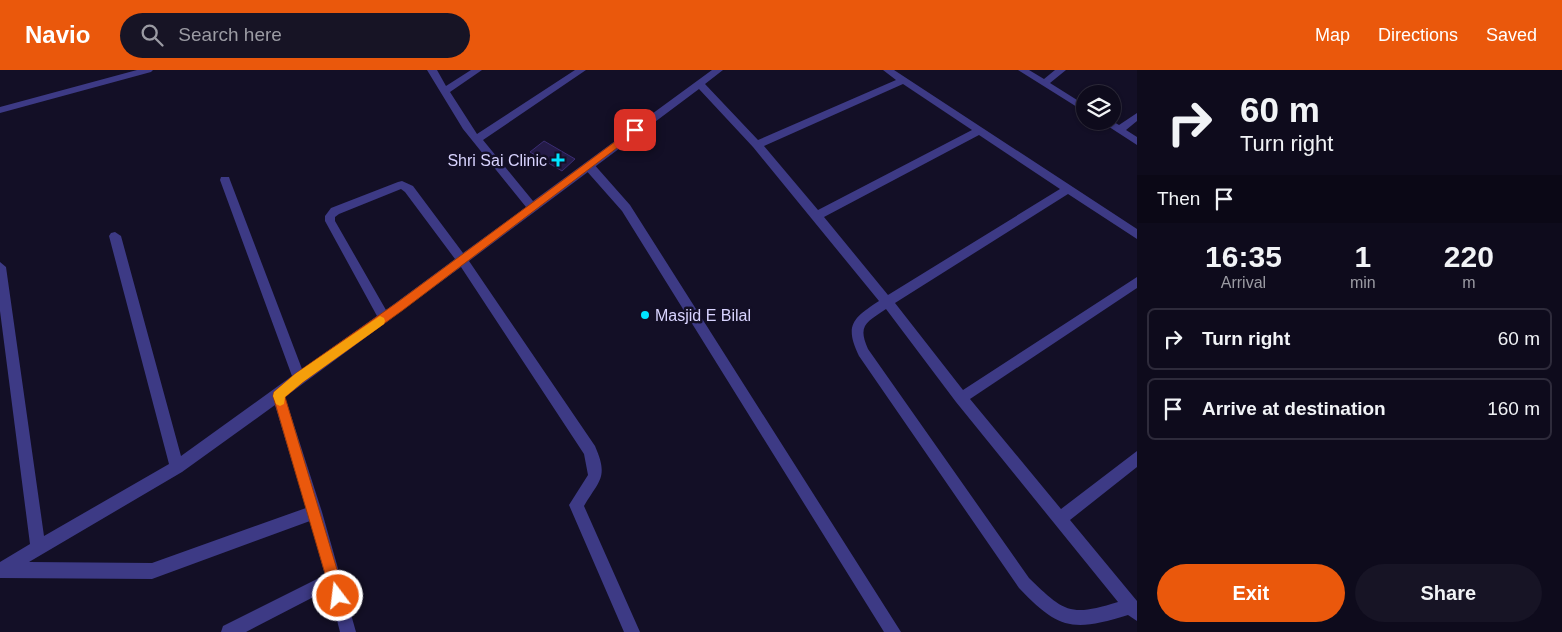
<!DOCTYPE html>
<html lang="en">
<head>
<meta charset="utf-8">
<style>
  :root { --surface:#0e0b1c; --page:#171425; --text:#f1f3f6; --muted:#9b9ba3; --line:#2e2b3b; --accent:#ea580c }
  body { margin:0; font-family:Helvetica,sans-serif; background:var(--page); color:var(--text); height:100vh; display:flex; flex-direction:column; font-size:19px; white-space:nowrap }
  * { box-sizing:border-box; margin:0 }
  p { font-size:16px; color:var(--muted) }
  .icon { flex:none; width:28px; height:28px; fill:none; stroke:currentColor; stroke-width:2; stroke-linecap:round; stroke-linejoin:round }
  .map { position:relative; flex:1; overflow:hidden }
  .sheet { display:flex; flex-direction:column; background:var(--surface); width:425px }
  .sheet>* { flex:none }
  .top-card { background:#0e0b1c; color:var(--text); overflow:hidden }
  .buttons { position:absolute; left:1076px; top:15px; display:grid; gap:10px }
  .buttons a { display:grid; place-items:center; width:45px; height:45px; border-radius:50%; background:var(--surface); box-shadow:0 1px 4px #0004,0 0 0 1px var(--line); font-size:25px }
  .pin { position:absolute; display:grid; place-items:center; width:42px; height:42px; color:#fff; margin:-21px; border-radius:10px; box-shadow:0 2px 8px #0006 }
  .me { position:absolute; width:55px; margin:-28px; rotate:345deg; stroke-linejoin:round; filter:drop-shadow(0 0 4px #0008) }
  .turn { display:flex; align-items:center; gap:18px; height:105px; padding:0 20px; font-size:22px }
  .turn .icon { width:65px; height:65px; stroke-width:2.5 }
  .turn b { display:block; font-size:35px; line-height:42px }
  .then { display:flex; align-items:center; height:48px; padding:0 20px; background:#0003; gap:10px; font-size:19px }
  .eta { display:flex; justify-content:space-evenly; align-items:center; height:85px; text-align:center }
  .eta b { font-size:30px; font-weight:600; line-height:35px }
  .primary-button { display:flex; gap:10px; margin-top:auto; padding:10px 20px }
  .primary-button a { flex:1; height:58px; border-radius:30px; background:var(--accent); color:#fff; font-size:20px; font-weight:600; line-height:58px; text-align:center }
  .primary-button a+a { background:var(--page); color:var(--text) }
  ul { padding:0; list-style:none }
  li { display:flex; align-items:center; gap:15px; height:62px; margin:0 10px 8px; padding:0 10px; border:2px solid var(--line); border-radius:8px }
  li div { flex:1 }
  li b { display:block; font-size:19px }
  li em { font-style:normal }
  header { display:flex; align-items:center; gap:30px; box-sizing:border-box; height:70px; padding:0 25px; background:var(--accent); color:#fff }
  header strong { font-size:24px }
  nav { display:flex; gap:28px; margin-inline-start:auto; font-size:18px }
  .search { width:350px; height:45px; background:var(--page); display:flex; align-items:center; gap:12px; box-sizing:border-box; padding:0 18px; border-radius:28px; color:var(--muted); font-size:19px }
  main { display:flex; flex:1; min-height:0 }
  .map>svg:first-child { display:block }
  .building { fill:#241b47; stroke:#3b2d73 }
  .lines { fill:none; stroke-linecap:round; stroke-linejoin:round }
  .lane { fill:#3d3a85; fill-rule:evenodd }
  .street { fill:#3d3a85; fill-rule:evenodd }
  .route { fill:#ea580c; stroke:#983908 }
  .slow { fill:#f59e0b }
  .poi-dot { fill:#00e5ff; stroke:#130f26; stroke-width:2 }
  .labels { text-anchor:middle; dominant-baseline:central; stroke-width:5; stroke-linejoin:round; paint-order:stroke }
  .poi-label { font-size:16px; fill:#d9d4ff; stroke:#130f26; text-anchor:end }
</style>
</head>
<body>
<header>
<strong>Navio</strong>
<div class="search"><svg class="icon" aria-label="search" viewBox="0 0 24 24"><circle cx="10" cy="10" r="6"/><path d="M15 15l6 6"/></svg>Search here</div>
<nav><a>Map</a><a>Directions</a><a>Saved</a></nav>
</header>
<main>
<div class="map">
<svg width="1137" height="562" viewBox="0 0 1137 562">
  <rect width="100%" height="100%" fill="#130f26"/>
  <path class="building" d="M544,71l31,18 -13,12 -32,-19z"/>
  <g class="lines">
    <path class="lane" d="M588,91l4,1 38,43 271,427h-17l-262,-421 -38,-43 -1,-3z"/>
    <path class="street" d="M137,0h16l-2,2 -151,41v-6z
      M427,0h10l9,16 25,-16h11l-32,22 27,42 98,-64h11l-103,70 50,61 179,-131h11l-18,14 53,56 138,-60 -13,-10h11l243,159v10l-69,-45 -173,109 68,87 174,-113v11l-167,111 91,110 76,-58v16l-67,53 67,81v20l-9,-6c-55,17 -69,15 -109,-27l-160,-232c-15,-31 -6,-38 20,-55l-126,-154 -54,-58 -230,172 126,185c14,32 4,34 -11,60l56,126h-16l-55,-127 19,-30 -4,-21 -123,-187 -176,130 37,115 34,120h-16l-11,-43 -83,43h-25l2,-6 102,-51 -15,-54 -158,58 -152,-1v-16l30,-18 -30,-233v-49l6,5 38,269 125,-72 -60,-228 2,-3 4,-1 6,4 60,220 111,-80 -72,-196 1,-3h8l1,3 72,189 75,-53 -52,-95v-5l6,-8 67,-26 4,-1 11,5 50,67 63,-46 -63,-78zM903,14l69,46 -154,80 -54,-64zM979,65l81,54 -172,106 -64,-78zM401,119l4,3 50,67 -69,51 -51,-89v-4l4,-3zM886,239l70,93 162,200c-48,15 -54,10 -89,-24l-161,-229c-11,-24 -1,-27 18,-40zM275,335l31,103 -154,55 -123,-1 153,-90z
      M1018,0h11l15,9 11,-9h11l-16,13 35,22v7z
      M1137,43v8l-11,9 11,7v8l-37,-24h12l7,4z"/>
  </g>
  <path class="route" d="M635,57l5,3 -2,2 -235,178 -100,72 -18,15 60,199 -2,5 -5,3 -5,-3 -60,-205 1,-4 21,-18 100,-70z"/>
  <path class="slow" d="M380,246l4,2 1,3 -1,3 -81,58 -18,15 -1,7 -4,2 -4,-2 -3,-8 1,-4 21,-18z"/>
  <g class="poi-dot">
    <path d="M555.5 82.5h5v5h5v5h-5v5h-5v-5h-5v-5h5z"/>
    <circle cx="645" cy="245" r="5"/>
  </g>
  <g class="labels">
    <g class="poi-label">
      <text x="547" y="90">Shri Sai Clinic</text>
      <text x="655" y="245" text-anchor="start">Masjid E Bilal</text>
    </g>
  </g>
</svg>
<div class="buttons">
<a><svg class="icon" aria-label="layers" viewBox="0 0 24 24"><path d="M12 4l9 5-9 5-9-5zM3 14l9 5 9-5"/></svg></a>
</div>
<div class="pin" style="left:635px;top:60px;background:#d93025"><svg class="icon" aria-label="arrive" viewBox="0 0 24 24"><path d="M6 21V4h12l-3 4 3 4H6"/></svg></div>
<svg class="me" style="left:338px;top:526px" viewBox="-20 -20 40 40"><circle r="17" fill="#ea580c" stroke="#fff" stroke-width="3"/><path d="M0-11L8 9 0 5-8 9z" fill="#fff"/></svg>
</div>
<section class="sheet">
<div class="top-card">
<div class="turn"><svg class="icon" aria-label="right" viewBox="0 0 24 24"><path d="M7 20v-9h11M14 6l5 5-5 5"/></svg><div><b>60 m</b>Turn right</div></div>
<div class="then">Then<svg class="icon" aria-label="arrive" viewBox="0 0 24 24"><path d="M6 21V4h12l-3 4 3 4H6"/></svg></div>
</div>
<div class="eta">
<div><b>16:35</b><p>Arrival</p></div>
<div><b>1</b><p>min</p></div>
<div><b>220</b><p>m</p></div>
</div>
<ul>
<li><svg class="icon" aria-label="right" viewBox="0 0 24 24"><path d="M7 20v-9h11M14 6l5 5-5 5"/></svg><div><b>Turn right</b></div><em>60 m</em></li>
<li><svg class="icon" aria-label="arrive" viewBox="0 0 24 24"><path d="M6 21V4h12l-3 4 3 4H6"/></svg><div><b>Arrive at destination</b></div><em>160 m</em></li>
</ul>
<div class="primary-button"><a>Exit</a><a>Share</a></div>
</section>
</main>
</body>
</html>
